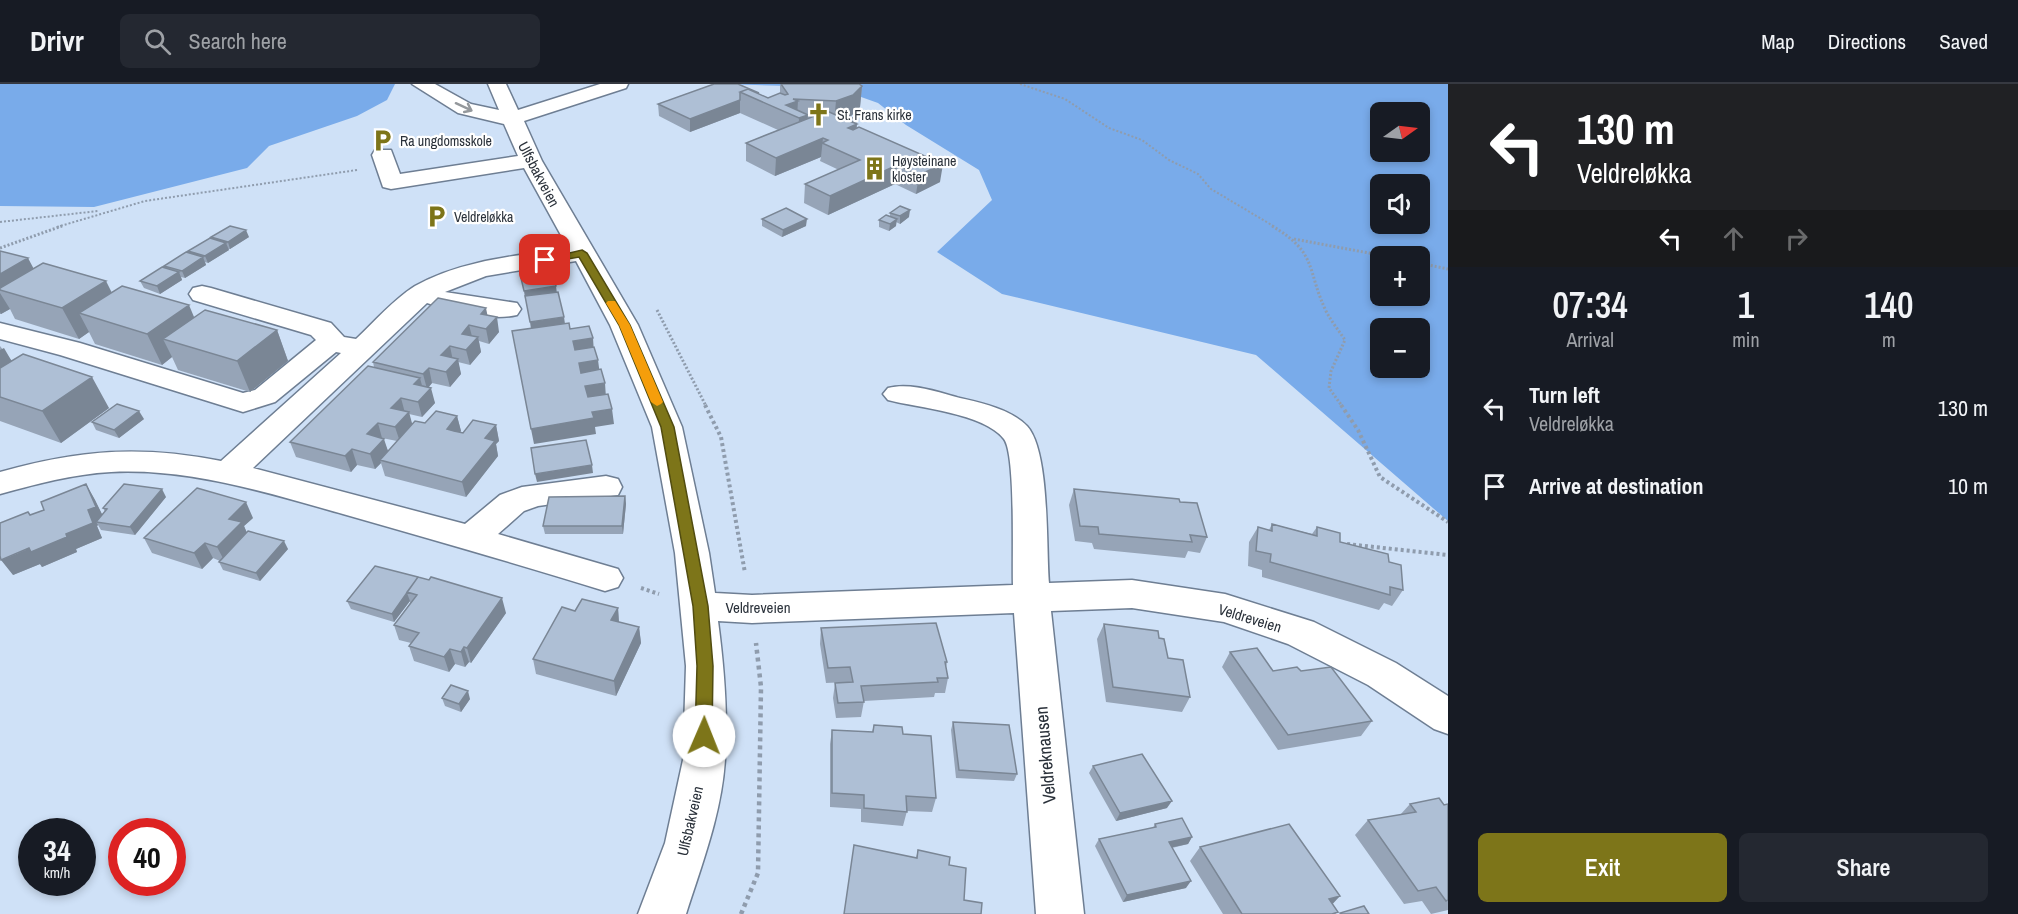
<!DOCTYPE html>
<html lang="en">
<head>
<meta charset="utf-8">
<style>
  :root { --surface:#171b24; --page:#242831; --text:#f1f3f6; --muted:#9ea1a6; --line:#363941; --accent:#7d7519 }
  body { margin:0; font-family:"Archivo Narrow",sans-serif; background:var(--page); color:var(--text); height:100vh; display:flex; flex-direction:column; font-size:22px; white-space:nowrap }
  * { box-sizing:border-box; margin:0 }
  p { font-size:20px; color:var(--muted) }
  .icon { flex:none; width:33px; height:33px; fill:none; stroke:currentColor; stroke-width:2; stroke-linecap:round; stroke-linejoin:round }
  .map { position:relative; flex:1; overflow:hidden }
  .panel { display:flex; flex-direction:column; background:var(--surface); width:570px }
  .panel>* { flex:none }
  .guide { background:#202124; color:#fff; overflow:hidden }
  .needle { width:39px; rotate:76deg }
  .controls { position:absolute; left:1370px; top:18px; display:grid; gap:12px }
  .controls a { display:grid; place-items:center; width:60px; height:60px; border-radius:9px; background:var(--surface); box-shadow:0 3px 9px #0003; font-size:30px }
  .speed { position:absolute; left:18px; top:734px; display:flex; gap:12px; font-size:30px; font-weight:700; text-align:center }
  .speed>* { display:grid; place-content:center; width:78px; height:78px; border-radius:50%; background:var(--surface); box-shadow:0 3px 9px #0003; line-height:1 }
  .speed small { font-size:15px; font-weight:400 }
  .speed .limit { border:9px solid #d22; background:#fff; color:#111 }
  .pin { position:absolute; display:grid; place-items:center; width:51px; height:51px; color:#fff; margin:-26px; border-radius:12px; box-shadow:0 3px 9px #0006 }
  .me { position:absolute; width:66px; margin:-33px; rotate:1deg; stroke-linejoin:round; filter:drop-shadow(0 0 4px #0008) }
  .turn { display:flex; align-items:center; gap:21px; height:126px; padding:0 30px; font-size:27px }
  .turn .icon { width:78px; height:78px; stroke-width:2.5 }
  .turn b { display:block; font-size:42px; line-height:51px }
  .lanes { display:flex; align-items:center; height:57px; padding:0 30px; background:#0003; justify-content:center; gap:30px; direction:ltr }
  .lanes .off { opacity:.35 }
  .eta { display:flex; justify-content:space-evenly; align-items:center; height:102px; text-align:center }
  .eta b { font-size:36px; font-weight:600; line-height:42px }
  .button { display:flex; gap:12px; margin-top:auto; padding:12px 30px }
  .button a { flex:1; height:69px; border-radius:9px; background:var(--accent); color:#fff; font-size:24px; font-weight:600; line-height:69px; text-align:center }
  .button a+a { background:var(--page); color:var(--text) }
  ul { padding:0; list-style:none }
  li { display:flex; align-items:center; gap:18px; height:78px; padding:0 30px }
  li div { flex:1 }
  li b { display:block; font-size:22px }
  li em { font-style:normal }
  header { display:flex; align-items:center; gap:36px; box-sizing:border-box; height:84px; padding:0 30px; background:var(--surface); border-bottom:2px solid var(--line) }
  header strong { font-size:28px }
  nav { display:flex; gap:33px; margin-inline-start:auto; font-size:21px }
  .search { width:420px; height:54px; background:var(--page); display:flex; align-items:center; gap:15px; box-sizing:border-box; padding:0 21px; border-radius:9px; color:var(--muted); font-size:22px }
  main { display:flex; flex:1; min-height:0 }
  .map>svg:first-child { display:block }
  .forest { fill:#79abea; fill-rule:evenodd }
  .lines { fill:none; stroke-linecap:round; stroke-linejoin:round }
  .minor-casing { stroke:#6e7e93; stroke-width:3 }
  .path-far3 { stroke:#8f9cad; stroke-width:2; stroke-dasharray:2 2; stroke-linecap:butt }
  .path-far2 { stroke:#8f9cad; stroke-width:3; stroke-dasharray:2 2; stroke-linecap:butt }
  .path-far1 { stroke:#8f9cad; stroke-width:4; stroke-dasharray:3 3; stroke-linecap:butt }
  .path { stroke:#8f9cad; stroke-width:4.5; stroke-dasharray:4 4; stroke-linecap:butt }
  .minor { fill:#fff; fill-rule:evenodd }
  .wall { fill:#96a4b7; fill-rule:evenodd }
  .shaded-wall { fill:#7a8695 }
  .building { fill:#aebfd5; stroke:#7a8695; stroke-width:1.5 }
  .oneway { stroke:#94989c }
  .route { fill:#7d7519; stroke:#514c10; stroke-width:1.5 }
  .slow { fill:#f59e0b }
  .labels { text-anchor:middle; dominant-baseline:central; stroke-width:4.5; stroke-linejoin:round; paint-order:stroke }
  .far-poi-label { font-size:14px; fill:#2a313a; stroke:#fff; text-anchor:start }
  .street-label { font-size:15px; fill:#2a313a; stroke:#fff }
  .near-street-label { font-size:18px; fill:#2a313a; stroke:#fff }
</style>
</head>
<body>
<header>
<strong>Drivr</strong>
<div class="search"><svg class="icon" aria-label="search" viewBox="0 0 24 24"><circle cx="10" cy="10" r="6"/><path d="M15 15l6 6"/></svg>Search here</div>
<nav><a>Map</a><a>Directions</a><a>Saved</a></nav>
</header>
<main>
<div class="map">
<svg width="1448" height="830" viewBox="0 0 1448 830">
  <rect width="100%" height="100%" fill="#cfe1f7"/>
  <path class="forest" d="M0,0h395l-8,16 -30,16 -88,30 -22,22 -153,39 -94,-1z
    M719,0h729v437l-192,-166 -254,-61 -65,-42 55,-52 -13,-30 -73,-45 -28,-22 -45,-16zM1380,28h39v40h-39zM1380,100h39v40h-39zM1380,172h39v40h-39zM1380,244h39v40h-39z"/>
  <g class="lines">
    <defs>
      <path id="minor" d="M412,0h23l36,20 28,6 -11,-26h18l12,26 82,-26h28l-2,4 -102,33 18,40 96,164 44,102 27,126 6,40 37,2 261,-10c-1,-26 3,-130 -9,-146 -20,-26 -86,-31 -116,-39l-5,-6 5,-6c22,-6 50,4 72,10 22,5 50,11 67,28 23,25 19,121 22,157l83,-3 93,14 89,28 82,41 52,33v38l-14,-5 -66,-44 -80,-41 -64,-22 -92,-14 -81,3 33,303h-48l-22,-301 -262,10 -34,-2c6,45 10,92 7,138 -3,53 -23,105 -39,155h-48l27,-71 18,-83 3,-94 -11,-113 -23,-126 -42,-102 -34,-64 -90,15 -41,16 72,11 4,6 -4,6c-27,6 -64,-3 -90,-12l-174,165 212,56 35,-29 22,-8 84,-11 12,3 4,8 -4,8 -80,11 -14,5 -26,23 120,35 5,9 -5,9 -13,4c-87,-27 -174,-52 -262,-77 -75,-21 -153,-46 -232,-42 -38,2 -75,12 -111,22v-22c80,-22 139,-27 221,-11l120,-108 -5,-1 -61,50 -32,10 -183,-57 -60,-16v-16l80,20 163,50 12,-3 61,-50 -5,-5 -118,-35 -4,-6 4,-6 9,-2 9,2 120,35 13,14 12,2c18,-17 38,-40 59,-53 47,-26 101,-30 153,-38l-44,-80 -133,21 -8,-2 -11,-32 3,-5h16l9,24 118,-18 -14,-32 -46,-11z"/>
    </defs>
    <use href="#minor" class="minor-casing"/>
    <path class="path-far3" d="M1020,0l45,15 44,29 33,12 27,20 29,14 13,15 64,38
      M0,138l98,-11
      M57,143l88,-26 212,-31"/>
    <path class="path-far2" d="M1272,142c47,27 34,45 55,87 5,9 12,18 18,27l-14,31 -2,17 13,18
      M1294,155l91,17
      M0,164l62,-22
      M1419,179l29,6
      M657,226l49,96"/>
    <path class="path-far1" d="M705,321l16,32 24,136
      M1341,321l17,25 22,47 68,45
      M1347,460l101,11
      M641,504l18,6"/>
    <path class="path" d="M741,830l17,-41 3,-186 -5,-44"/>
    <use href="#minor" class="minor"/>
  </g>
  <path class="wall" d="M714,0l45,10 9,4 12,-4v-9l82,1 -2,21 -9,9 -2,1 7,7 1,4 83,54 -24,12 -21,-10 -67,31 -24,-12 1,-19 34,-14 -19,-9 1,-4 -46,19 -29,-15v-18l32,-13 -38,-17 -50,19 -31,-16 -1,-12z
    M890,129l19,4 -9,7 -4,-2v4l-7,5 -10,-4v-7l11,-3z
    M762,135l44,7 -24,11 -20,-11z
    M211,153h38l-19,12h-2l1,1 -21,13 -3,-1 1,3 -21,13 -4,-1 1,3 -22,14 -16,-6 -4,-7 25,-13 -1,-2 25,-13 -1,-2 24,-12z
    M0,167l33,18 161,49 83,12 11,31 -38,31 -72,-22 -6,-13 -10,8 -67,-21 -6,-12 -10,7 -64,-20 -5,-10 -9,5h-1z
    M487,231l12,17 -10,12 -10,-3 2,11 -11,13 -12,-3 3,12 -11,13 -18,-4 -4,5 7,15 -13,14 -13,-3 3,11 13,-2 32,-7 4,15 -1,1 3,1 33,-8 3,16 -3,3 2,12 -32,41 -81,-21 -4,-13 -6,6 -18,-4 -6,7 -55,-15 -6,-15 84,-75 -1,-5zM382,354l15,3 -9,10z
    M0,262l12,15 97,47 -48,35 -61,-22z
    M144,335l-25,19 -23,-8 -4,-8z
    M86,400l9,16 7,15 3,-3 -2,-4 63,-11 -31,38 -34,-5 -3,-5 -1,1 5,12 -26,11 1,3 -35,15 -2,-3 -27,11 17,-60 14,-5z
    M1074,405l106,13 27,35 -7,16 -12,-2 -3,7 -91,-9 -2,-6 -17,-2 -6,-36z
    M625,412l1,8 -3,30h-78l-2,-8z
    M253,434l-9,8 3,7 41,16 -28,32 -37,-11 -4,-8 1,-1 -7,-3 -11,11 -50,-16 -8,-15z
    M1272,440l40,10 5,-7 23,15 49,20 14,28 -11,16 -8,-3 -5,7 -117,-33v-7l-14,-4 1,-24 9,-15 11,3z
    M375,482l131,47 -35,50 -2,-1 -4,5 -10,-3 -6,8 -35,-11 -5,-15 2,-3 -12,-3 -5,-15 16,-22v-2l-16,21 -43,-13 -4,-8z
    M618,524l1,14 20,5 2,16 -25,53 -80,-22 -3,-15 42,-48z
    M1104,540l55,14 9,20 22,39 -8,15 -76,-10 -9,-63z
    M821,544l126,34 -1,5 2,11 -3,15h-10l-1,4 -70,4 -3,16 -25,1 -3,-20 2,-15 13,-1 -22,1 -6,-39z
    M1230,568l43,19 99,50 -11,15 -83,14 -56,-83z
    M442,614l28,1 -9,13 -16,-6z
    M953,638l64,52 -3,7 -58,-3 -5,-48z
    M874,641l29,9 33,64 -4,14 -25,-1 -4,15 -42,-4v-13l-31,-2v-63l2,-14 40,2z
    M1093,682l74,42 -51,13 -27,-48z
    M1410,720l34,1 4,-1v106l-17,4 -9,-13 -18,3 -49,-69 13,-15 32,-5z
    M1155,740l37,13 -4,7 -16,4 14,40 -63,14 -28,-56 4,-7 54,-11z
    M854,761l62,13 2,-8 31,15 15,35 17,14h-137z
    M1200,763l132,58 4,9h-113l-33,-53z"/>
  <path class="shaded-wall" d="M862,2l-2,21 -9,9 -17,6 2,-21z
    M740,16v13l-50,19v-13z
    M798,17l-1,16 -11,-12z
    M808,31l-2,22 -8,3 1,-22z
    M857,36l-1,5 1,-1 -2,18 -7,-14 4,-6z
    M823,54l-2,19 -46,19 1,-18z
    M943,80l-3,18 -24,12 3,-19z
    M897,81l-2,19 -67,31 2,-19z
    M910,126l-1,7 -9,7v-8z
    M807,135l-1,7 -24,11 1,-7z
    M897,135l-1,7 -7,5 1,-7z
    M246,146l3,7 -19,12 -2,-7z
    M226,159l3,7 -21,13 -3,-7z
    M203,173l3,8 -21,13 -3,-7z
    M28,174l16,30 -44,2v-16z
    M179,188l3,8 -22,14 -3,-8z
    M106,197l15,30 -42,2 10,19 -10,7 -17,-31z
    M556,202l1,8 -32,4 -1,-7z
    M0,209l10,16 -9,5 -1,-2z
    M189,221l13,31 -39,3 9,18 -10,8 -15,-31z
    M486,224l3,15 -8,-9z
    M497,233l2,15 -10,12 -3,-15z
    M564,233l1,7 -34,5 -1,-7z
    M469,241l4,15 -11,-6z
    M277,246l11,31 -38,31 -13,-31z
    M478,253l3,15 -11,13 -4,-15z
    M593,254l1,15 -19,3 -2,-15z
    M450,262l3,15 -12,-6z
    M4,264l18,31 -22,14v-43z
    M458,275l3,15 -11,13 -4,-15z
    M598,276l2,15 -19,3 -2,-15z
    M429,284l3,15 -5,6 -4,-15z
    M92,293l17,31 -48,35 -19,-32z
    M420,294l4,15 -10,-9z
    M605,299l1,15 -19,3 -2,-15z
    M431,304l4,15 -13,14 -4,-15z
    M401,314l4,15 -14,-5z
    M612,325l2,15 -19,3 1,7 -62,10 -3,-15 61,-17z
    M139,327l5,8 -25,19 -5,-8z
    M409,328l4,15 -13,15 -5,-15z
    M457,332l4,15 -11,13 -3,-15z
    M378,339l4,15 -15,-4z
    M496,341l3,16 -3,3 2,12 -32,41 -4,-15 23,-44z
    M384,355l5,15 -9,6 1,3 -6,6 -5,-15z
    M352,365l5,16 -6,7 -6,-16z
    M592,381l1,8 -56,9 -2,-8z
    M86,400l9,16 11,22h-10l2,3 -1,1 5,12 -26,11 1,3 -35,15 -2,-3 -27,11 -12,-15 65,-26 22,-24z
    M162,405l4,8 -31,38 -5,-8z
    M625,412l1,8 -3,30 -1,-8z
    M246,418l7,16 -9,8 5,12 -24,24 -8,-15 12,-28z
    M284,457l4,8 -28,32 -4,-8z
    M205,459l8,15 -11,11 -8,-16z
    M407,509l3,8 -16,21 -2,-8z
    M502,514l4,15 -35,50 -4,-15z
    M618,524l1,16 -8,-4z
    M639,543l2,16 -25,53 -2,-15z
    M464,563l5,15 -4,5 -4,-15z
    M450,565l5,15 -6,8 -5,-15z
    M468,607l2,8 -9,13 -2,-8z
    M1172,717l-5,7 -51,13 4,-8z
    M1192,753l-4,7 -24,5 5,-7z
    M1191,797l-5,7 -63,14 4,-7z
    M1340,812l-12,13 1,-10z"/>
  <path class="building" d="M714,0h24l21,9 -11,-4 -8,3v8l-50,19 -32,-15z
    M781,0h78l3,2 -9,9 -17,6 -43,-2 5,2 -12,4 22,10 -9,3 -59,-26 8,-3 20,9 12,-5 5,2 3,-1z
    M827,27l11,5 5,-2 14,6 -5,2 5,2 -9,4 5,2 6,-3 84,37 -24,11 -22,-10 -67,31 -25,-12 55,-24 -38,-17 6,-3 -5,-2 -47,20 -30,-15z
    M900,122l10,4 -10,6 -10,-3z
    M786,124l21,11 -24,11 -21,-11z
    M886,131l11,4 -7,5 -11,-4z
    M230,142l16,4 -18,12 -17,-5z
    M210,154l16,5 -21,13 -17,-5z
    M0,167l28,7 -28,16z
    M186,168l17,5 -21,14 -18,-5z
    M43,179l63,18 -44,27 -62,-18v-2z
    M162,183l17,5 -22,14 -17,-5z
    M552,186l4,16 -32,5 -4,-17z
    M122,202l67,19 -42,29 -68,-21z
    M558,208l6,25 -34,5 -5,-26z
    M438,214l48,10 -5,6 16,3 -11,12 -17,-4 -4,5 -3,4 16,3 -12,13 -16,-4 -9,9 17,4 -12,13 -17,-4 -6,6 -50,-12z
    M205,226l72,20 -40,31 -74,-22z
    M569,239l1,6 19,-3 4,12 -20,3 2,9 19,-3 4,13 -19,3 2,10 20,-4 4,14 -20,3 3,11 20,-3 4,15 -20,3 2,6 -63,11 -19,-98z
    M23,270l69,23 -50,34 -42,-14v-29z
    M368,282l52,12 -6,6 17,4 -13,14 -17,-4 -10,10 18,4 -14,15 -17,-4 -11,11 17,5 -14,15 -18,-5 -7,7 -55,-14z
    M117,320l22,7 -25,19 -22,-8z
    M436,327l21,5 -10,13 7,2 9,2 10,-13 23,5 -11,13 10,3 -33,41 -82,-22 35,-39 10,2z
    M586,356l6,25 -57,9 -4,-26z
    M86,400l10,23 -8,3 5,13 -27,11 1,3 -36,15 -2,-4 -28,12 -1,-4v-33l28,-11 2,3 14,-5 -3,-8z
    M124,400l38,5 -32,38 -34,-5 11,-13 -4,-1z
    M197,404l49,14 -17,17 13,3 -25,25 -12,-4 -11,10 -50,-15z
    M1074,405l105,10 1,3 17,1 10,34 -17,-2 2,7 -93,-8 -1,-7 -18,-1z
    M625,412l-3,30h-79l6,-29z
    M1272,440l45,12v-9l23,6v9l48,12 1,8 12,3 2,25 -13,-3v8l-120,-33 1,-8 -15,-3 2,-24 14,4z
    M248,447l36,10 -28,32 -37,-11z
    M375,482l43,11 -26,37 -45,-13z
    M418,493l11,3 2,-3 71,21 -35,50 -3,-1 -3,5 -11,-3 -6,8 -35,-11 10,-13 -25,-8 23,-30 -10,-3z
    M582,515l36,9 -7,12 28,7 -25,54 -81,-22 29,-52 13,4z
    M936,539l11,39h-2l3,16h-11l1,4 -77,4 3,16 -26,1 -3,-20 18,-1 -3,-15 -22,1 -7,-40z
    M1104,540l54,7 1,7 5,1 4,19 15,2 7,37 -77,-10z
    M1257,564l16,23 24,-4 4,4 30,-4 41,54 -84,14 -58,-83z
    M451,601l17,6 -9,13 -17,-6z
    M953,638l56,3 8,49 -58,-4z
    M874,641l28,2 1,7 28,2 5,62 -30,-2 1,16 -43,-4v-13l-32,-2v-63l41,2z
    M1142,670l30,47 -52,12 -27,-47z
    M1439,714l5,7 4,-1v96l-2,1 -10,-14 -18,4 -50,-71 48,-8 -6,-8z
    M1182,734l10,19 -23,5 22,39 -64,14 -28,-56 57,-12 -1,-3z
    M1289,740l51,72 -11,3 9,13 -6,2h-90l-42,-67z
    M854,761l63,13 1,-8 32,7 -1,8 17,3 -2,32 18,3 -1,11h-137z
    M1364,822l5,8h-28l-1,-1z"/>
  <defs><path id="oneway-shaft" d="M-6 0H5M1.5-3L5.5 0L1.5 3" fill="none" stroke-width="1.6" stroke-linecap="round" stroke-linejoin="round" transform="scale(1.5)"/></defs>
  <use class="oneway" href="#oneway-shaft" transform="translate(464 23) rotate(25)"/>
  <path class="route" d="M582,166l5,3 43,72 44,102 34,179 5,60 -1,70 -2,5 -6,3 -6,-3 -3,-5 2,-70 -4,-60 -32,-179 -42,-102 -40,-68 -34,6 -5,-3z"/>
  <path class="slow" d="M608,217h7l15,24 33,77 -2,2 -4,2 -6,-4 -32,-77 -13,-22z"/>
  <defs>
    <symbol id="church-bare" viewBox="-9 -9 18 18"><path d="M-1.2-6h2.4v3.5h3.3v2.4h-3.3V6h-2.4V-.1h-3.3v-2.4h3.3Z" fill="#7d7519" stroke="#fff" stroke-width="2.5" paint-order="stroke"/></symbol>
    <symbol id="parking-bare" viewBox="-9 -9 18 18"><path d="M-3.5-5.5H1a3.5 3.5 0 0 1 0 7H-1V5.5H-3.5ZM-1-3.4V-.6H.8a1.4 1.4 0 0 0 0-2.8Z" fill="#7d7519" stroke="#fff" stroke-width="2.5" paint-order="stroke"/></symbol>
    <symbol id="building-bare" viewBox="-9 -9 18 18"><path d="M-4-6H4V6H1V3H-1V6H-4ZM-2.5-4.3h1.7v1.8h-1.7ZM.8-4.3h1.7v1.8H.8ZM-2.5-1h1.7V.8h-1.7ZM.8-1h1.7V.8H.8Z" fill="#7d7519" stroke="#fff" stroke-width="2.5" paint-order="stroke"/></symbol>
  </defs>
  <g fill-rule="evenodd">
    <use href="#church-bare" x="802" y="14" width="33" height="33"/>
    <use href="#parking-bare" x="366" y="40" width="33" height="33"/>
    <use href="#building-bare" x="858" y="68" width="33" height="33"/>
    <use href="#parking-bare" x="420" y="116" width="33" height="33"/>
  </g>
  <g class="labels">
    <g class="far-poi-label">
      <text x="837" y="31">St. Frans kirke</text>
      <text x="400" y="57">Ra ungdomsskole</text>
      <text x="892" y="77">Høysteinane<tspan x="892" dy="16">kloster</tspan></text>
      <text x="454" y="133">Veldreløkka</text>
    </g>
    <g class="street-label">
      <text transform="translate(539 90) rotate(62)">Ulfsbakveien</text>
      <text x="758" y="523">Veldreveien</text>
      <text transform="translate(1250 534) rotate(17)">Veldreveien</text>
      <text transform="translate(690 737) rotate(-77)">Ulfsbakveien</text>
    </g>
    <g class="near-street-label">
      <text transform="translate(1045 671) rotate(-95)">Veldreknausen</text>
    </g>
  </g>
</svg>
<div class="controls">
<a><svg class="needle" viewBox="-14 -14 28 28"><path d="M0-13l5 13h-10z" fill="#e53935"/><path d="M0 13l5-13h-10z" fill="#9ea1a6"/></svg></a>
<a><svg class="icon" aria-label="sound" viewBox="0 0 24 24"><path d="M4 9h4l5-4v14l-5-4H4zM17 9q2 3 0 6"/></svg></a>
<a>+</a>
<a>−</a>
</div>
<div class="speed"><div>34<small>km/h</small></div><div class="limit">40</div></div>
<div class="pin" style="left:545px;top:176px;background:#d93025"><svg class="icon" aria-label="arrive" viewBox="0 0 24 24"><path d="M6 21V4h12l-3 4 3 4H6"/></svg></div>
<svg class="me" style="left:704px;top:652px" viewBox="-20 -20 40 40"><circle r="19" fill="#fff"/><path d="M0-13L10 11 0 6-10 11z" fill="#7d7519"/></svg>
</div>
<section class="panel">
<div class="guide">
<div class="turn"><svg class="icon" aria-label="left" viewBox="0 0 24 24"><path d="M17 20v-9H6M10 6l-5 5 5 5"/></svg><div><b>130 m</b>Veldreløkka</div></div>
<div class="lanes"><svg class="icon" aria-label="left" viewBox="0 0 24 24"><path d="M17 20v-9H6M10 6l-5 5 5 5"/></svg><svg class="icon off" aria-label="ahead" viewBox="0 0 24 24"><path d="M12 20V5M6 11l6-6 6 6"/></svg><svg class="icon off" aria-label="right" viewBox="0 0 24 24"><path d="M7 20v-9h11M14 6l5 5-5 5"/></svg></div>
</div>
<div class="eta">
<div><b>07:34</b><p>Arrival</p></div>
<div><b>1</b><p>min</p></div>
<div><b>140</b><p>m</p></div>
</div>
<ul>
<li><svg class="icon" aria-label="left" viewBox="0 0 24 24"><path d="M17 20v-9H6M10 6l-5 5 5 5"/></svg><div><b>Turn left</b><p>Veldreløkka</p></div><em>130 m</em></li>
<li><svg class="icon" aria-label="arrive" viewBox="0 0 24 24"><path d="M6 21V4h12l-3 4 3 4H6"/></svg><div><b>Arrive at destination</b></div><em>10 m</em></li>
</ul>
<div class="button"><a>Exit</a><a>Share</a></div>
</section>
</main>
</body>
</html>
